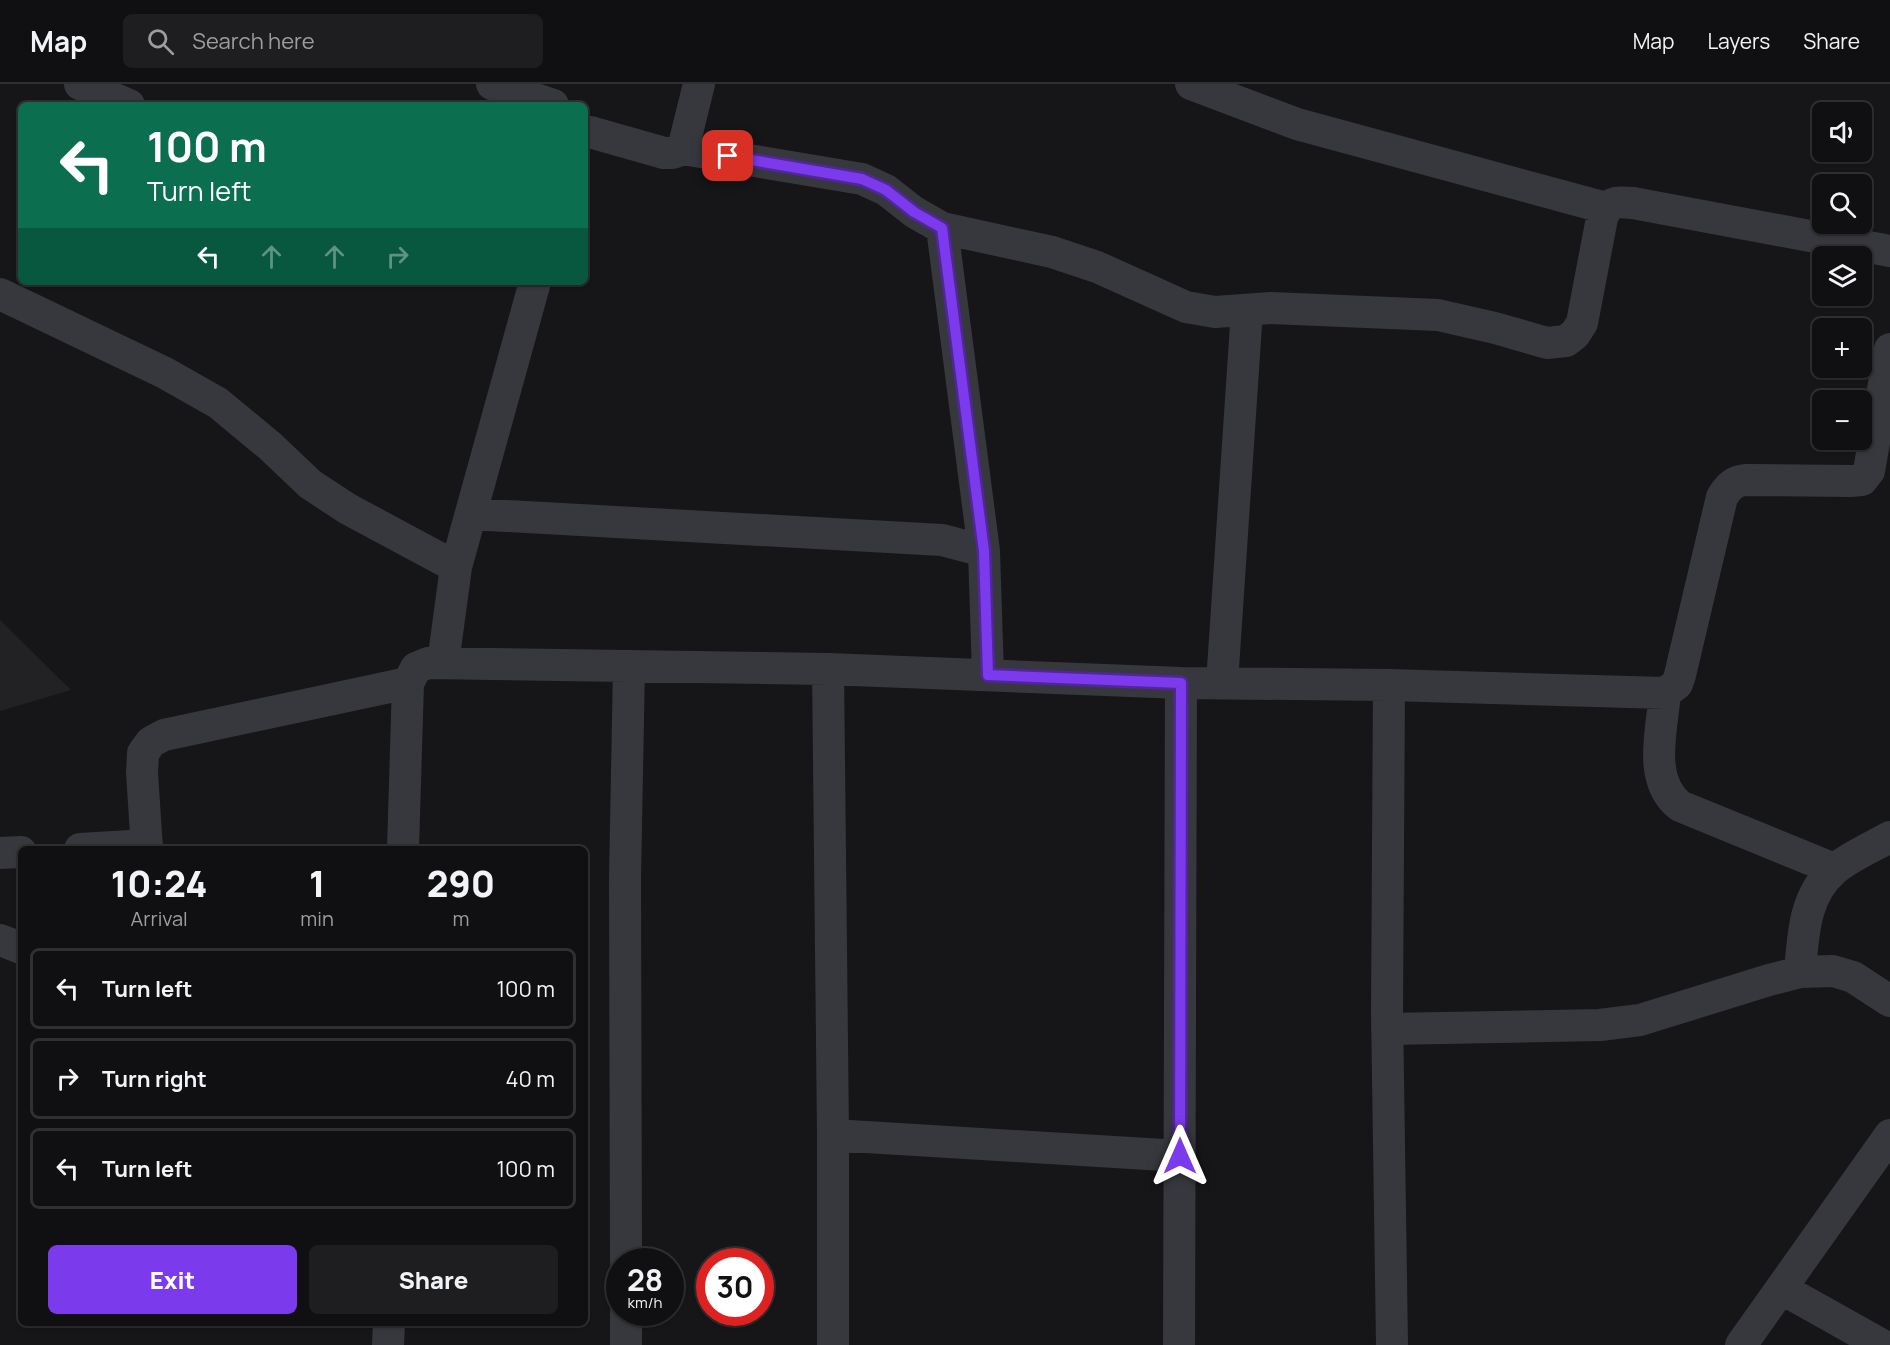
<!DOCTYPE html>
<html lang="en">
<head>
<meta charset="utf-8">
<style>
  :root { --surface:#101012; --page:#1e1e20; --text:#f1f3f6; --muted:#9c9d9f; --line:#303032; --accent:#7c3aed }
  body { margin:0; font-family:Manrope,sans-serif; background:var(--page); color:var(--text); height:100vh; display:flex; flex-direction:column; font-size:22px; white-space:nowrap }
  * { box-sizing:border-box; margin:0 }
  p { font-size:20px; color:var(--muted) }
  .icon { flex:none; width:33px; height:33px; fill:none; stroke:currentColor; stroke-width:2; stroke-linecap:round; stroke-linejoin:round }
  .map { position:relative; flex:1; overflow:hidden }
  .drawer { position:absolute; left:18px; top:762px; width:570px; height:480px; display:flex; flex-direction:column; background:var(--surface); border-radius:9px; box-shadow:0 2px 4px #0004,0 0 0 2px var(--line) }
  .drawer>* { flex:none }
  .banner { position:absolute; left:18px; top:18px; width:570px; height:183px; border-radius:9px; box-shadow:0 2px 4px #0004,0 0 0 2px var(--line); background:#0b6e4f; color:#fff; overflow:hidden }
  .tools { position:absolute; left:1812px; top:18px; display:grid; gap:12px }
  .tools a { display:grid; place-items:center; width:60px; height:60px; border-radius:9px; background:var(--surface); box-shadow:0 2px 4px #0004,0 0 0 2px var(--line); font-size:30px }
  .speed { position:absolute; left:606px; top:1164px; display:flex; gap:12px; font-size:30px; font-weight:700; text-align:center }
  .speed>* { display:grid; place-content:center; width:78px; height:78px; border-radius:50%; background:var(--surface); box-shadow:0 2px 4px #0004,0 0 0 2px var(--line); line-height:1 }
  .speed small { font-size:15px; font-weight:400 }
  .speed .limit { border:9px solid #d22; background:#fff; color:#111 }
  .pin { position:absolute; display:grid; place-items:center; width:51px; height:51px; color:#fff; margin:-26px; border-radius:12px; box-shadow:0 3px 9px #0006 }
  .me { position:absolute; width:66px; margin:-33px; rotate:0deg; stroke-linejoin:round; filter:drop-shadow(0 0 4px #0008) }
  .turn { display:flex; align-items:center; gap:21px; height:126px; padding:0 30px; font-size:27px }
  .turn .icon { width:78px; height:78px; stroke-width:2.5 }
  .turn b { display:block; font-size:42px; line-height:51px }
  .lanes { display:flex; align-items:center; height:57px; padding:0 30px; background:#0003; justify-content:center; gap:30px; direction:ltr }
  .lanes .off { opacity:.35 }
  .eta { display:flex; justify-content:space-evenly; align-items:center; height:102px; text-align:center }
  .eta b { font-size:36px; font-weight:800; line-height:42px }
  .primary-button { display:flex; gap:12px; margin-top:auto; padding:12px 30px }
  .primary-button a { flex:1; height:69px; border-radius:9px; background:var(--accent); color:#fff; font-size:24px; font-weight:800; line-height:69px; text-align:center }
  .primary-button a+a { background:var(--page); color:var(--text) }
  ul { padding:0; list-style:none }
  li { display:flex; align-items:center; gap:18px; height:81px; margin:0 12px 9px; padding:0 18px; border:3px solid var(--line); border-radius:9px }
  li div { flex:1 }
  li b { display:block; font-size:22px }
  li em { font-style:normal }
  header { display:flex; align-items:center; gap:36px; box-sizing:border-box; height:84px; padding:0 30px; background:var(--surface); border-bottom:2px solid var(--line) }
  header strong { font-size:28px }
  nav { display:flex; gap:33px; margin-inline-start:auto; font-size:21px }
  .search { width:420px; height:54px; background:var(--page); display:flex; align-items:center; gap:15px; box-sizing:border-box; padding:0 21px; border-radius:9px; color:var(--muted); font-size:22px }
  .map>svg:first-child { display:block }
  .built { fill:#222225 }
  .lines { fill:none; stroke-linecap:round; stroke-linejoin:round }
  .minor { stroke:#37383d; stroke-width:32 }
  .route-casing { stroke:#51269a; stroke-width:15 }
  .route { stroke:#7c3aed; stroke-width:10 }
</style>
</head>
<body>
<header>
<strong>Map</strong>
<div class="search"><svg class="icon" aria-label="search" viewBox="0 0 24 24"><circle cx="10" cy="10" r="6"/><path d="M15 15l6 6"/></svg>Search here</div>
<nav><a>Map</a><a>Layers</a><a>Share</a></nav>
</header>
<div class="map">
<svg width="1890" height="1261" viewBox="0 0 1890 1261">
  <rect width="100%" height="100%" fill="#161618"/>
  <path class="built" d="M0,536l71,70 -71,21z"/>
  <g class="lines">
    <path class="minor" d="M80,0l49,21
      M492,0l61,21
      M1191,0l106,40 309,84
      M585,50l5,-2 74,21h9l10,-4 16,-65
      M683,65l179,30 24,11 28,22 28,16 110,24 45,15 89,40 29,5 56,-4 167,7 57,13 52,15 19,-2 9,-7 7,-11 20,-105c7,-18 14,-16 31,-15l257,48
      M942,144l42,323
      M0,210l165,79 53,30 52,43 40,38 38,25 108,58
      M471,430l471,26 42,11 4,124
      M443,579l13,-96 79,-285
      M828,585l5,466 347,21
      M1222,599l25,-373
      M1389,601l-2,326 5,334
      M1665,609c-3,37 -18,87 15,113l154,63
      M80,765l67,-4
      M147,765l-5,-76 1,-20 8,-11 13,-7 244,-52
      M403,765l5,-166 8,-15 12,-5 400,6 353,14 208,2 276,8 12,-9 3,-9 42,-178c7,-11 12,-16 24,-17l104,1 12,-1 7,-9 21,-122
      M0,769l21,-1
      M0,856l21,8
      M1800,888c3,-36 4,-77 34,-102 13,-12 40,-24 56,-33
      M1387,945l213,-4 40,-5 129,-40 31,-8 33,-1 20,6 37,24
      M833,1051v210
      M626,1178l-1,-383 4,-213
      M1782,1205l100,56
      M626,1228v33
      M388,1261l1,-22
      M1179,1261l2,-662
      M1741,1261l149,-210"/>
  </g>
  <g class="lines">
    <defs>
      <path id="route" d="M728,72l134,23 24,11 28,22 28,16 42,323 4,124 193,8 -1,473"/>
    </defs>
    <use href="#route" class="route-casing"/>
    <use href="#route" class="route"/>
  </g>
</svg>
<div class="tools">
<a><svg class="icon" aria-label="sound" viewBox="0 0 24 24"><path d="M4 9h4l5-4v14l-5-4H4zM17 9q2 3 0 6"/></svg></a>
<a><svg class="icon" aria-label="search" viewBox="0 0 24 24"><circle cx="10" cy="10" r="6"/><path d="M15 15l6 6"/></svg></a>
<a><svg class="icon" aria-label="layers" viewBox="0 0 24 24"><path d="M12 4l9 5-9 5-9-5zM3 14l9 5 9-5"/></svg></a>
<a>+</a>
<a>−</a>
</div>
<div class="speed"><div>28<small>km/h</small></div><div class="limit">30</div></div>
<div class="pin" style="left:728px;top:72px;background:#d93025"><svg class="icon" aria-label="arrive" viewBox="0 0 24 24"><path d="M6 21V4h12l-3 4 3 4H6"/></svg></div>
<svg class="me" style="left:1180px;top:1072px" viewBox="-20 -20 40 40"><path d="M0-17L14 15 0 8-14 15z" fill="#7c3aed" stroke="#fff" stroke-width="4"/></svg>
<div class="banner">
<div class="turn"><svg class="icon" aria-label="left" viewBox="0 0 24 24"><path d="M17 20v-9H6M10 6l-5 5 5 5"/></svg><div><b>100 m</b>Turn left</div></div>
<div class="lanes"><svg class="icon" aria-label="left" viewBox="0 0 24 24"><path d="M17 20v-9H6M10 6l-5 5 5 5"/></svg><svg class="icon off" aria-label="ahead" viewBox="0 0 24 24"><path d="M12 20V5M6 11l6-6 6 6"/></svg><svg class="icon off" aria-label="ahead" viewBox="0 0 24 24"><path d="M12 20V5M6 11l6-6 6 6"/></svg><svg class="icon off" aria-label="right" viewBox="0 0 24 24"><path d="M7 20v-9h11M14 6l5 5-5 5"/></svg></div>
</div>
<section class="drawer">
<div class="eta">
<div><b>10:24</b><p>Arrival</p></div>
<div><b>1</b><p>min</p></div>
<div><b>290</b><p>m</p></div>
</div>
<ul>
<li><svg class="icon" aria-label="left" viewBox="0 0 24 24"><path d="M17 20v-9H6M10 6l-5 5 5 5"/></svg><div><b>Turn left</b></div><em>100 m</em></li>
<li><svg class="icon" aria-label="right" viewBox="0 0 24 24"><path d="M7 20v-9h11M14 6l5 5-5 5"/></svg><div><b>Turn right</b></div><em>40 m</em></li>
<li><svg class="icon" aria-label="left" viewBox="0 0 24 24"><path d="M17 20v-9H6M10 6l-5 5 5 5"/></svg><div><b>Turn left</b></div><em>100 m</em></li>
</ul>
<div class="primary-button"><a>Exit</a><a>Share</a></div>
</section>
</div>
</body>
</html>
